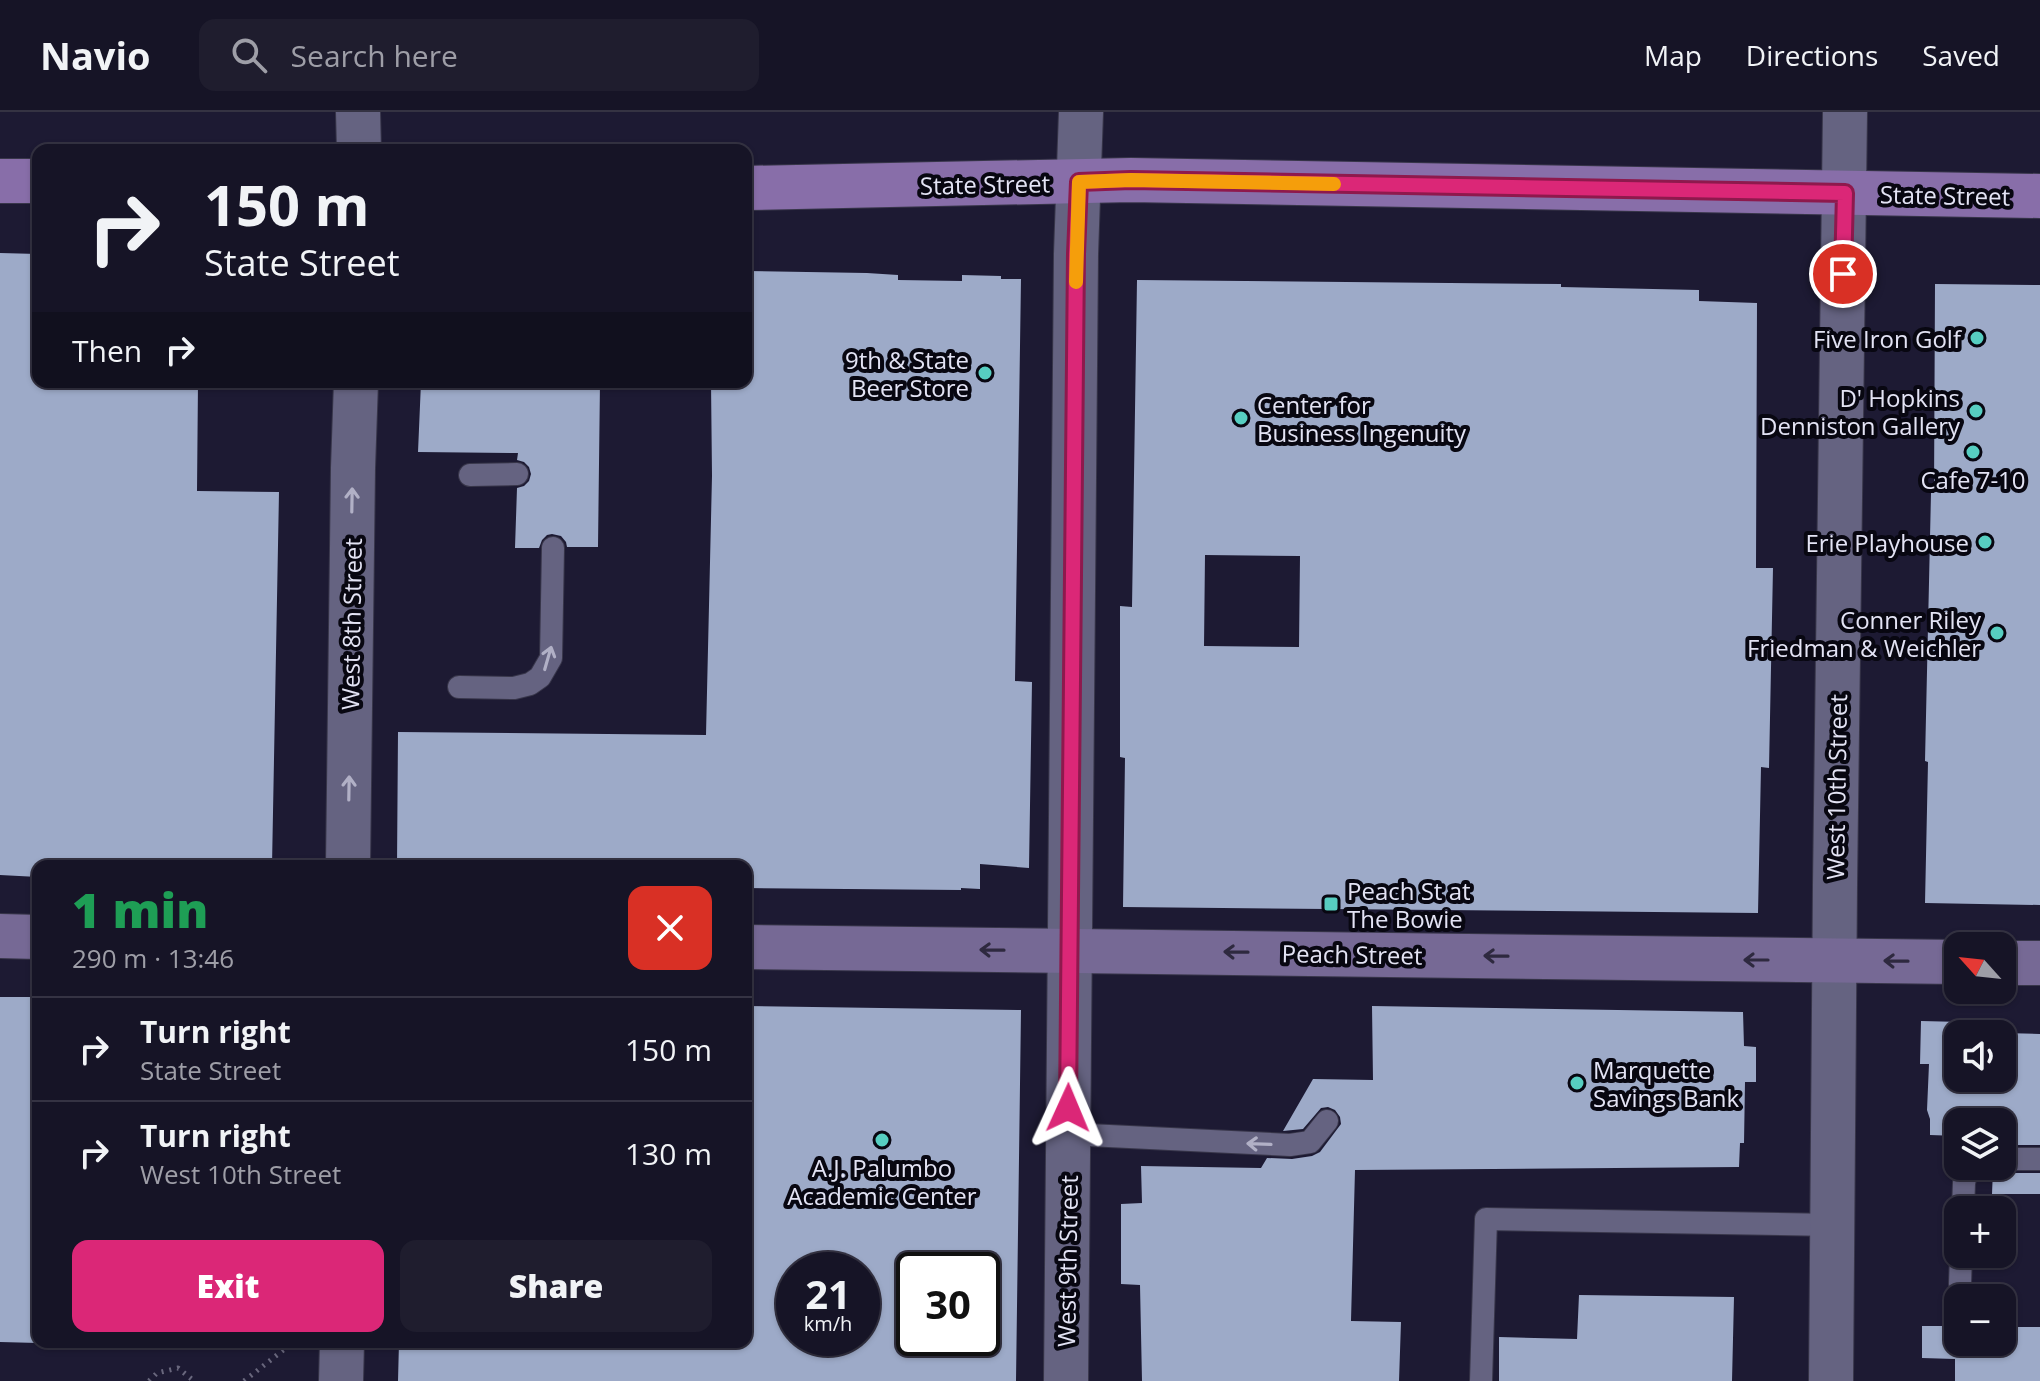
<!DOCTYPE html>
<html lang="en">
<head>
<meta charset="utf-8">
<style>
  :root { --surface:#161426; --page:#1f1d2e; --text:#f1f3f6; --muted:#9e9ea7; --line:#353343; --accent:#db2777 }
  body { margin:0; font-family:"Open Sans",sans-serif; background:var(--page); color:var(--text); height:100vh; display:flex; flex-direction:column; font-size:30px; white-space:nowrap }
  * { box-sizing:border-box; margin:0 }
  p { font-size:26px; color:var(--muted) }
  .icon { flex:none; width:44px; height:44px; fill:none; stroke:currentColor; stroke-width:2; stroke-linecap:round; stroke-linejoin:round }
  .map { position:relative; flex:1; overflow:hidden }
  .details { position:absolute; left:32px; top:748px; width:720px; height:488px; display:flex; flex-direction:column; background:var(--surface); border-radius:16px; box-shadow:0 2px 6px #0004,0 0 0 2px var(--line) }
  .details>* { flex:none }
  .top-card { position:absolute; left:32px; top:32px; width:720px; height:244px; border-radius:16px; box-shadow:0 2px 6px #0004,0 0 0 2px var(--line); background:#161426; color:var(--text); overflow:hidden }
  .needle { width:52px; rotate:297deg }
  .tools { position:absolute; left:1944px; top:820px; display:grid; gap:16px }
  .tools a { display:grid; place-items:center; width:72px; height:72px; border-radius:16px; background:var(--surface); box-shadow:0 2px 6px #0004,0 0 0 2px var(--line); font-size:40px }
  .speed { position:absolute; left:776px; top:1140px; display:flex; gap:16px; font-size:40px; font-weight:700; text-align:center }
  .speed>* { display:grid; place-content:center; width:104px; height:104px; border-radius:50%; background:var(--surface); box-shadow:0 2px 6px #0004,0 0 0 2px var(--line); line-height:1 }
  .speed small { font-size:20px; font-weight:400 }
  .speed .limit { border:4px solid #111; border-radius:12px; background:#fff; color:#111 }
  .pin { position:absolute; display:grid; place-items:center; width:68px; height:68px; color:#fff; margin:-34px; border:4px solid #fff; border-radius:50%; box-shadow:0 2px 8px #0007 }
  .me { position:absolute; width:88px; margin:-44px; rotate:1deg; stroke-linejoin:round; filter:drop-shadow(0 0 6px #0008) }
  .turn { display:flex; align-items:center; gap:28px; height:168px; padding:0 40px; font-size:36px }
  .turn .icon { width:104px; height:104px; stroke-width:2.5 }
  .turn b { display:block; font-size:56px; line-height:68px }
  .then { display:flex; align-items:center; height:76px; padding:0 40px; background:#0003; gap:16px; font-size:30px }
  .round { display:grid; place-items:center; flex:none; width:84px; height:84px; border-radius:16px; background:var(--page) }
  .overview { display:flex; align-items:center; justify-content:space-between; height:136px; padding:0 40px }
  h1 { font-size:48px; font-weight:800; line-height:60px; color:#1e9e55 }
  .cta { display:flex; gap:16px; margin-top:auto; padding:16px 40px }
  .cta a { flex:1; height:92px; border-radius:16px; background:var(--accent); color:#fff; font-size:32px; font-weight:800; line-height:92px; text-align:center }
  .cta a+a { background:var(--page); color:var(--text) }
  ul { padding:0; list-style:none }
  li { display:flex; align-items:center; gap:24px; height:104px; padding:0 40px; border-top:2px solid var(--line) }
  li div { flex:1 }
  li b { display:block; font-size:30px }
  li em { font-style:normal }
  header { display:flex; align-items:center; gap:48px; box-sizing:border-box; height:112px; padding:0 40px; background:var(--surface); border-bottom:2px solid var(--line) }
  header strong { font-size:38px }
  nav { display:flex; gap:44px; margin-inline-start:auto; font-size:28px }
  .search { width:560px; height:72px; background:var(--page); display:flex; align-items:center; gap:20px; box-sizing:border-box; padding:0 28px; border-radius:16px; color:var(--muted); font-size:30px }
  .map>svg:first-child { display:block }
  .building { fill:#9daac8; fill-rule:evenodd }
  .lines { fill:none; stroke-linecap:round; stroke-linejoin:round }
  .service-casing { stroke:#38364a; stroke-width:24 }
  .minor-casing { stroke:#38364a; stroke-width:46 }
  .tertiary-casing { stroke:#38364a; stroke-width:46 }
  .secondary-casing { stroke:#38364a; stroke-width:46 }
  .primary-casing { stroke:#38364a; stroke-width:46 }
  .path { stroke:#69677d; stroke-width:5; stroke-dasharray:2 6; stroke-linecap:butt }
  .service { stroke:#656381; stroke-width:22 }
  .minor { stroke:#656381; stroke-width:44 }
  .tertiary { stroke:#656381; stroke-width:44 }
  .secondary { stroke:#766995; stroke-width:44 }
  .primary { stroke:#886ea9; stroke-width:44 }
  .oneway { stroke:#b1b0c6 }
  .oneway2 { stroke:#2e293f }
  .route-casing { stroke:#8e194d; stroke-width:20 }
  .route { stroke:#db2777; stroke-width:14 }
  .slow { stroke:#f59e0b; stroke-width:14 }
  .poi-dot { fill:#57cec1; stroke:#080711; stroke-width:3 }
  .labels { text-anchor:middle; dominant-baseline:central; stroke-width:8; stroke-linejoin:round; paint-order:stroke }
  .street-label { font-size:24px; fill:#e3e3f4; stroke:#080711 }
  .poi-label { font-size:24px; fill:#e3e3f4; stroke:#080711; text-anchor:end }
</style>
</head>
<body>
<header>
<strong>Navio</strong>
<div class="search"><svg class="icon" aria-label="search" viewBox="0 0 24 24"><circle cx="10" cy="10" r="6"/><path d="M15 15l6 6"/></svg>Search here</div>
<nav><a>Map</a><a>Directions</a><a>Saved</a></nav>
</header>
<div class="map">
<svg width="2040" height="1269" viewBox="0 0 2040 1269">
  <rect width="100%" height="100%" fill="#1d1a33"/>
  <path class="building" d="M0,141l38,1v128h160l-1,109 82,1 -7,374h-234v11l-38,-2z
    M746,159l121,2 31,2v5l64,1v-6l39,1v3h20l-6,402 17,1 -3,186 -49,-4v25l-19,-1v2l-215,-2v-22h-349l1,-134 308,3 6,-259 -1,-94h35z
    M1137,168l424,4v3l138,3v11l58,2 -1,265h17l-4,200 -8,-1 -3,146 -635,-6 2,-149 -5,-1v-151l12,1zM1205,443l95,1 -1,91 -95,-1z
    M1935,172l105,1v620l-115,-2 3,-141 -3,-1 6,-268h3z
    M421,270h179l-2,165h-31l-1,-5 -5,-6 -9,-2 -5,1 -5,5 -3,8h-24l2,-60 7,-2 5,-5 2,-7 -2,-7 -5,-5 -7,-2 1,-7 -100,-1z
    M0,885h38v346l-38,-1z
    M746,894l275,4 -5,371h-618l1,-39h347zM794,1158h68v68h-68zM914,1158h68v68h-68z
    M1372,894l371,6 1,34 12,1v35h-11l-1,61h-4l-1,24 -384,3 -4,151 50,1 -2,59h-257l-2,-96 -19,-1v-80l21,-1 -1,-37 120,2 6,-10 25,1 20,-3 8,-4 21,-28 -1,-7 -5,-7 -7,-3 -7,1 -18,21 -20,2 30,-52 60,1z
    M1921,909l41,1v10l78,2v111h-38v-23h-44v14l-28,-1v-16l-3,-9 2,-46h-9zM1958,922h44v44h-44z
    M1993,1057l9,4h38v21h-48z
    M1579,1183l155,2 -2,84h-233v-44l78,2z
    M1922,1214h36v16h44v-15h38v54h-85v-22l-33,-1z"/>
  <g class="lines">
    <defs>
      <path id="service" d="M470,363l47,-1
        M459,575l55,1 16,-4 10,-7 11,-19 2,-110
        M1068,1022l222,11 20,-3 17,-21
        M2002,1047h38
        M1963,1098l1,-27 4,-17
        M1960,1172l1,-30
        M1481,1269l5,-162 346,6"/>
      <path id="minor" d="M1066,1269l10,-1127 5,-142"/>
      <path id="tertiary" d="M358,0l1,38
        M348,754l5,-398 3,-86
        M341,1269l1,-39
        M1831,1269l4,-496 10,-773"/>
      <path id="secondary" d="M0,824l38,1
        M746,835l1212,15
        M2002,851h38"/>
      <path id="primary" d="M0,69h38
        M746,76l385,-8 909,16"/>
    </defs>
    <use href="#service" class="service-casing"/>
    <use href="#minor" class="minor-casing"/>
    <use href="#tertiary" class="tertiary-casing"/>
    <use href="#secondary" class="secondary-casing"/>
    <use href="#primary" class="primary-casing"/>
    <path class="path" d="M149,1269l8,-8 21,-5 16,13
      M244,1269l47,-37"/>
    <use href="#service" class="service"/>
    <use href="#minor" class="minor"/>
    <use href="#tertiary" class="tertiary"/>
    <use href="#secondary" class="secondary"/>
    <use href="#primary" class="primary"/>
  </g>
  <defs><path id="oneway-shaft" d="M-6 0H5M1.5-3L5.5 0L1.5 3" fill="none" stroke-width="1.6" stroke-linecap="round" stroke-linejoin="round" transform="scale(2)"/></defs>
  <g class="oneway">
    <use href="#oneway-shaft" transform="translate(352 388) rotate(-89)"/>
    <use href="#oneway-shaft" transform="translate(548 546) rotate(-74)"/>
    <use href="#oneway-shaft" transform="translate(349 676) rotate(-89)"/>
    <use href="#oneway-shaft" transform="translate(1259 1032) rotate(-178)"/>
  </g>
  <g class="oneway2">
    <use href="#oneway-shaft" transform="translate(992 838) rotate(-179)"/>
    <use href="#oneway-shaft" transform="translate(1236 840) rotate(-179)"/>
    <use href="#oneway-shaft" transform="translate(1496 844) rotate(-179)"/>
    <use href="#oneway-shaft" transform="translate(1756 848) rotate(-180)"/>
    <use href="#oneway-shaft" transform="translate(1896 849) rotate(-179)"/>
  </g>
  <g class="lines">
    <defs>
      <path id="route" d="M1068,996l8,-854 3,-72 52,-2 714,13 -2,81"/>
    </defs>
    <use href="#route" class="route-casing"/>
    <use href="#route" class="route"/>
    <path class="slow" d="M1076,170l3,-100 52,-2 203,4"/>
  </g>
  <g class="poi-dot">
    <circle cx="1977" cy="226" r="8"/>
    <circle cx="985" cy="261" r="8"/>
    <circle cx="1976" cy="299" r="8"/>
    <circle cx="1241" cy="306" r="8"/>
    <circle cx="1973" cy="340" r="8"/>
    <circle cx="1985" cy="430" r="8"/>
    <circle cx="1997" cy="521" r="8"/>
    <rect x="1323" y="784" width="16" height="16" rx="4"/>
    <circle cx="1577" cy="971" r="8"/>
    <circle cx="882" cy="1028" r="8"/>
  </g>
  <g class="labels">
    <g class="street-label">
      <text transform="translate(985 72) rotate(-1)">State Street</text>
      <text transform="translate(1945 83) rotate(1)">State Street</text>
      <text transform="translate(351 512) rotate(-89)">West 8th Street</text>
      <text transform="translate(1836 675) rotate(-89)">West 10th Street</text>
      <text transform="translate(1352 842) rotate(1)">Peach Street</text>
      <text transform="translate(1067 1149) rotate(-89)">West 9th Street</text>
    </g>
    <g class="poi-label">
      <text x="1961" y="226">Five Iron Golf</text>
      <text x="969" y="247">9th &amp; State<tspan x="969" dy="28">Beer Store</tspan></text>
      <text x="1960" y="285">D' Hopkins<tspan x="1960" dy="28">Denniston Gallery</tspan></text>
      <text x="1257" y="292" text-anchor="start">Center for<tspan x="1257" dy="28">Business Ingenuity</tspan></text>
      <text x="1973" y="367" text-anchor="middle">Cafe 7-10</text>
      <text x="1969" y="430">Erie Playhouse</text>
      <text x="1981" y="507">Conner Riley<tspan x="1981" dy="28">Friedman &amp; Weichler</tspan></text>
      <text x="1347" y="778" text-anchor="start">Peach St at<tspan x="1347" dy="28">The Bowie</tspan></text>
      <text x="1593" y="957" text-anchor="start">Marquette<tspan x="1593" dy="28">Savings Bank</tspan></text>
      <text x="882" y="1055" text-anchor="middle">A.J. Palumbo<tspan x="882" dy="28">Academic Center</tspan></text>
    </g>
  </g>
</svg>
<div class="tools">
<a><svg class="needle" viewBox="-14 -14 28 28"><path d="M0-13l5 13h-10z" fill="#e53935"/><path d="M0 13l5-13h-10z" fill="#9e9ea7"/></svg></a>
<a><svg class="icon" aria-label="sound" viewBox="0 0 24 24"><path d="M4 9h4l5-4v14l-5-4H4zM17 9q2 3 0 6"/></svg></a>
<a><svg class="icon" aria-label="layers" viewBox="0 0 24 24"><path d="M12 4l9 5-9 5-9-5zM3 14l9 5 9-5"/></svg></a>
<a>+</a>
<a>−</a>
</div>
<div class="speed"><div>21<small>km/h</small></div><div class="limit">30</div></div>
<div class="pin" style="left:1843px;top:162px;background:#d93025"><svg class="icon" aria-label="arrive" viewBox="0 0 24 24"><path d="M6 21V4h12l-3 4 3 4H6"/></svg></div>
<svg class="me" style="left:1068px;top:996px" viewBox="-20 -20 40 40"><path d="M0-17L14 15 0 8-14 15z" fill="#db2777" stroke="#fff" stroke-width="4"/></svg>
<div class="top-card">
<div class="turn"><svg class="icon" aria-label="right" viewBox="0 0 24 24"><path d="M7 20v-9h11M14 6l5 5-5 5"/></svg><div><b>150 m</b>State Street</div></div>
<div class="then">Then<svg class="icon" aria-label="right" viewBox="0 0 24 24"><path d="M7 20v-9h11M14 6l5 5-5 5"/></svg></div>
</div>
<section class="details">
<div class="overview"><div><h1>1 min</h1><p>290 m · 13:46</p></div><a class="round" style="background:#d93025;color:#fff"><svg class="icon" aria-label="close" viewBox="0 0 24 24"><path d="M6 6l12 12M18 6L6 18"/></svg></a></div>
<ul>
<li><svg class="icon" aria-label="right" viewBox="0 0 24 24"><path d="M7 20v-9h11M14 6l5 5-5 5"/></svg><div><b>Turn right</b><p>State Street</p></div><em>150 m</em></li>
<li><svg class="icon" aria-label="right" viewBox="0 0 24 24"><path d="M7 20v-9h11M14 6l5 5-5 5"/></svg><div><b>Turn right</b><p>West 10th Street</p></div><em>130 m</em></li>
</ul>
<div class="cta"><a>Exit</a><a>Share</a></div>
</section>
</div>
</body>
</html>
